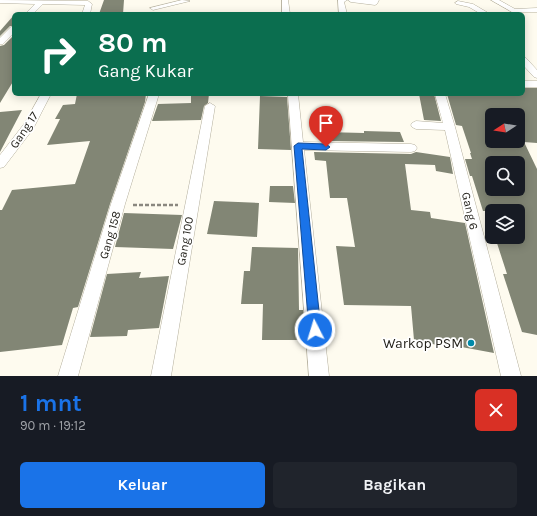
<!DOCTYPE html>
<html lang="id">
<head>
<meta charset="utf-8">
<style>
  :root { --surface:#171b24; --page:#20242c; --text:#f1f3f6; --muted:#9ea1a6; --accent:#1a73e8 }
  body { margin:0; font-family:Karla,sans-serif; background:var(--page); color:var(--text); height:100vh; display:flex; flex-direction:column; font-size:15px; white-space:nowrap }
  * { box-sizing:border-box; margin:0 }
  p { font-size:13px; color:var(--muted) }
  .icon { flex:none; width:22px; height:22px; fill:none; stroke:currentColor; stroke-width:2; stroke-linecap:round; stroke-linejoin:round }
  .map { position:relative; height:376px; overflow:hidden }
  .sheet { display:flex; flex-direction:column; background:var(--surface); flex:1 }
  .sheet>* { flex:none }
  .banner { position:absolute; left:12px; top:12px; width:513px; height:84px; border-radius:6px; box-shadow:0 2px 10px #0003; background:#0b6e4f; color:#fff; overflow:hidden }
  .needle { width:26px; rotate:258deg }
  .controls { position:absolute; left:485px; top:108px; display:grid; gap:8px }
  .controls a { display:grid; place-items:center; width:40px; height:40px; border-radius:6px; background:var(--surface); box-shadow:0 2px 10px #0003; font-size:20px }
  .pin { position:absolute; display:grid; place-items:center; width:34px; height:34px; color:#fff; margin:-41px -17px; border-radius:50% 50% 50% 0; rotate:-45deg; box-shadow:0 0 4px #0007 }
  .pin .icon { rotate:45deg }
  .me { position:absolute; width:44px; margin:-22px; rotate:355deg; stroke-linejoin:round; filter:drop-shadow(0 0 3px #0008) }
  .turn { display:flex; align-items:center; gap:14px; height:84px; padding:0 20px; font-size:18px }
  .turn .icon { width:52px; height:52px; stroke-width:2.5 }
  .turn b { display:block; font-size:28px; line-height:34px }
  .round { display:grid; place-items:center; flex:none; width:42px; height:42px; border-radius:6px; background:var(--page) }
  .overview { display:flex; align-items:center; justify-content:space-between; height:68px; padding:0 20px }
  h1 { font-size:24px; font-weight:700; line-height:30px; color:var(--accent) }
  .action { display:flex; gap:8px; margin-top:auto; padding:8px 20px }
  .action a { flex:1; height:46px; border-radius:6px; background:var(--accent); color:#fff; font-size:16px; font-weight:700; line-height:46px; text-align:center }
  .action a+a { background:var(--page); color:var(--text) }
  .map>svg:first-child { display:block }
  .building { fill:#828675; fill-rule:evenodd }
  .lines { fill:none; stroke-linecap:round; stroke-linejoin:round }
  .street-casing { stroke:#b4af9d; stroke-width:1 }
  .path { stroke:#8a877f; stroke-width:2.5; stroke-dasharray:4 2; stroke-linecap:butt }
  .street { fill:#fff; fill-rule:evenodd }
  .route { fill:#1a73e8; stroke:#114b97 }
  .poi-dot { fill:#0089a9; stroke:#fff; stroke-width:1.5 }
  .labels { text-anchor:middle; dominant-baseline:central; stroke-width:3.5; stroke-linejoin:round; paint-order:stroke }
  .street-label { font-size:12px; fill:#211f19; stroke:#fff }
  .near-poi-label { font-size:14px; fill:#211f19; stroke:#fff; text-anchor:end }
</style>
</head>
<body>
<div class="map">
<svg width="537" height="376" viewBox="0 0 537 376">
  <rect width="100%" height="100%" fill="#fefbef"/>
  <path class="building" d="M104,0h20l-1,14h-24z
    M14,15v11h-4l-10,10v-5z
    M14,35v45l-14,23v-57l4,-1z
    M523,88h14v55l-13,-1 13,27v166l-15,-3 -19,-58h4l-12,-37h29l-6,-16v-10h-35l-11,-35h-2l-5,-17h7l-2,-6h1l-9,-27 -6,-1 -9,-31h76zM492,111l26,1v29h-26zM492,163h26v26h-26z
    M77,94h69l-1,8 -35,102 -32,103 -5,1 -11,37 -62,7v-142h2l10,-20 63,-6 15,-43 -43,4 13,-26h-5l8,-14 12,-1z
    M191,94h18l-1,9 -4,3 -3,14 -49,1 6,-17 33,-1z
    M419,94h15l7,27 -17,-1z
    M260,96l27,1 4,53 -33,-1z
    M22,110l-22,42v-40z
    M364,131l36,1 4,10 -78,-1 -2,-9 40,1z
    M314,152l97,2 5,-2 34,5 3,17 -17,-3 -1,-6 -30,-1 6,46 19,2 1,6 34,5 29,130 -38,-7v3l-42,-9 -3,-34 -67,-1 -8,-59 19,1 -8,-49h-17l-4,-37 -11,-1z
    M270,186h23l2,17 -26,-1z
    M214,201l45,2 -2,34 -50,-3z
    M124,213l58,2 -9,34 -58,-2z
    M252,247l46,1 1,62h4l2,30h-43l1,-36h-22l3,-33h6z
    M141,272l-2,6 30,-2 -10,52 -31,2 -1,6 -37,1 17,-63z"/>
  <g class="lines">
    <defs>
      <path id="street" d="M0,0l88,1 4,3 -2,10h-8l3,-9 -42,-1 -10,10h-8l10,-10 -35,-1z
        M182,0l8,1 -37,9 -3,-2z
        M282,0h6l2,14h-8z
        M338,0h9l-3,2 3,12h-8z
        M348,0h31l-2,4 -2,1 -24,-3z
        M491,0h8l16,9 22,-1v4h-25z
        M458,1l15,3 17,10h-9l-12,-7 -13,-3 -1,-1z
        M11,27h3v6l-11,11h-3v-6z
        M523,57l3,1 11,12v8l-3,-1 -11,-12z
        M523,81h14v6h-14z
        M41,94h10l-18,35 -29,38 -4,1v-13l24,-31z
        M149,94h10l-34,110 -47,172h-20l53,-172z
        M288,94h10l5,48 108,2 4,1 2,3 -2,3 -4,1 -107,-2 25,226h-20z
        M435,94h10l10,33 66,249h-20l-56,-246 -29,-1 -4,-2 -1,-2 1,-2 4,-2 27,2z
        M210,103l5,3 -44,270h-20l54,-270z"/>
    </defs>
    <use href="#street" class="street-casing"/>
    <path class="path" d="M133,205h45"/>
    <use href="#street" class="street"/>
  </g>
  <path class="route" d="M298,143l28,1 4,3 -4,3 -24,-1 19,181 -2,4 -4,2 -5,-2 -1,-4 -15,-184z"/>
  <circle class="poi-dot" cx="471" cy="343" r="4"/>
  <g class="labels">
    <g class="street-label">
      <text transform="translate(24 130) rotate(-56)">Gang 17</text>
      <text transform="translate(470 211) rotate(77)">Gang 6</text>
      <text transform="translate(110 235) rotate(-74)">Gang 158</text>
      <text transform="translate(185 241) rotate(-80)">Gang 100</text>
    </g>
    <g class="near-poi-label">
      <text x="463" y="343">Warkop PSM</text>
    </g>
  </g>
</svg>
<div class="controls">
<a><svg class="needle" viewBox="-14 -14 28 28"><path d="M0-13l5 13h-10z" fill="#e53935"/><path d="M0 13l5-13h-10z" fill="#9ea1a6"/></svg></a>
<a><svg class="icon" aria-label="search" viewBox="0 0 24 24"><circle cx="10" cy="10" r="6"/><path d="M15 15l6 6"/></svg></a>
<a><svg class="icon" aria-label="layers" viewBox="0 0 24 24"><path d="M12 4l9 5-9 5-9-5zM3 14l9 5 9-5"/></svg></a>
</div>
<div class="pin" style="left:326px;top:147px;background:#d93025"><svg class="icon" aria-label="arrive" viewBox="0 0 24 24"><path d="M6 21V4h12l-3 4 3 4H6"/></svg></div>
<svg class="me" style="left:315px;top:330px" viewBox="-20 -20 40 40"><circle r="17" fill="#1a73e8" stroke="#fff" stroke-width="3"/><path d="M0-11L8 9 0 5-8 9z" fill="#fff"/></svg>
<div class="banner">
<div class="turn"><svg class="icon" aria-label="right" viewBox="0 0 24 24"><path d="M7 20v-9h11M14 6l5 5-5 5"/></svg><div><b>80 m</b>Gang Kukar</div></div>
</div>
</div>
<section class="sheet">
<div class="overview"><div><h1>1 mnt</h1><p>90 m · 19:12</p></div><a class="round" style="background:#d93025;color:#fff"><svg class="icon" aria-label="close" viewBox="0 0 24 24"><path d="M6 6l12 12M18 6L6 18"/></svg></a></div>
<div class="action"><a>Keluar</a><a>Bagikan</a></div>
</section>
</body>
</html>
